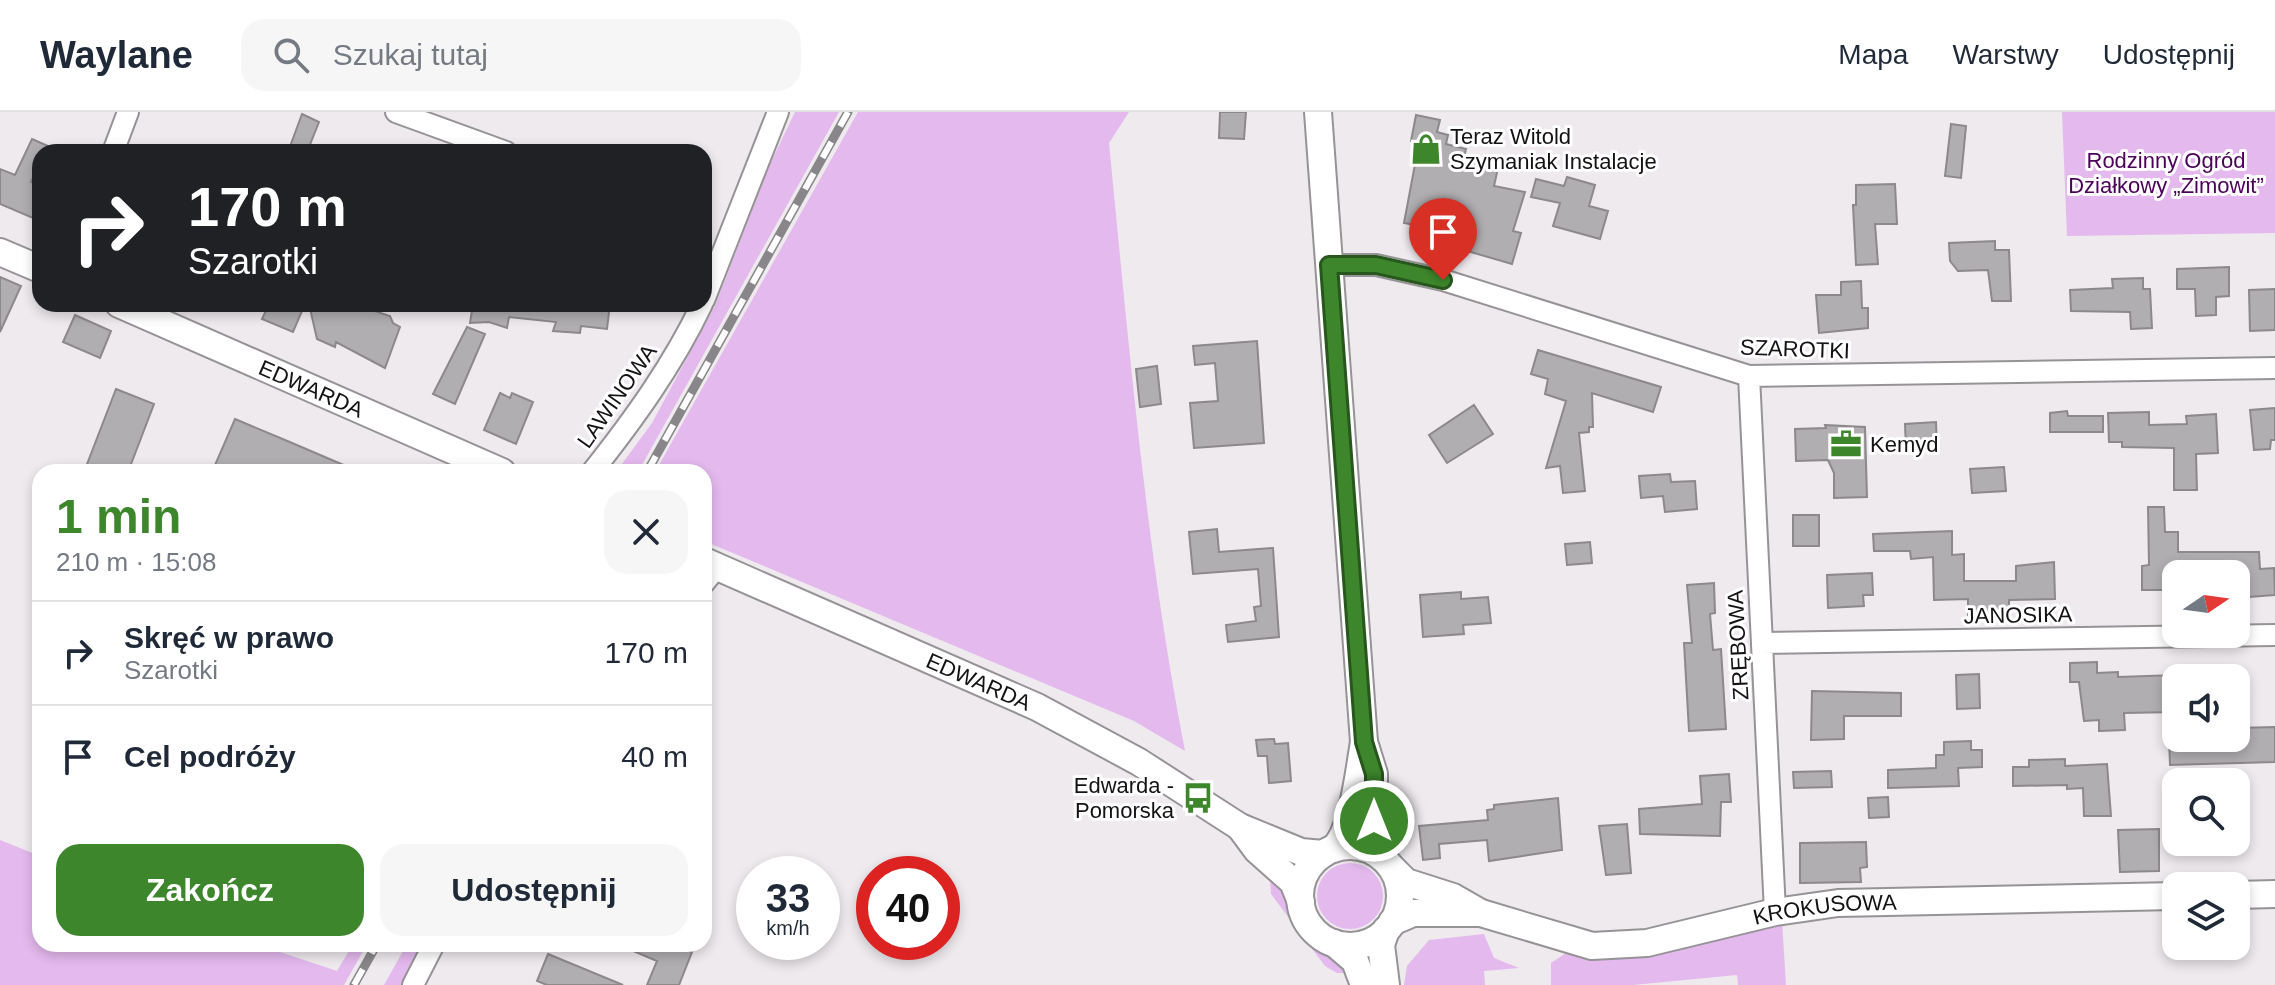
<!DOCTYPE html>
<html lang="pl">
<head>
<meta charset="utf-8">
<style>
  :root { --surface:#fff; --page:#f6f6f7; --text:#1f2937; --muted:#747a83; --line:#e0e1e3; --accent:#3d862c }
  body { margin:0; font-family:Arial,sans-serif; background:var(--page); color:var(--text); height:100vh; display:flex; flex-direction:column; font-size:30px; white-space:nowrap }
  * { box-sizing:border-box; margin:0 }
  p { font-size:26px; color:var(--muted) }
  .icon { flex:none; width:44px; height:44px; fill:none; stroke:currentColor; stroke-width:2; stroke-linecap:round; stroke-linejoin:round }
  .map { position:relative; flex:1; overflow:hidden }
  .sheet { position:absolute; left:32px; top:352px; width:680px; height:488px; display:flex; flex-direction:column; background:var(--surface); border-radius:24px; box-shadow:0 4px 12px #0003 }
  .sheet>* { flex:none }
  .top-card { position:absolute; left:32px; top:32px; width:680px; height:168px; border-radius:24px; box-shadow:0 4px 12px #0003; background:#202124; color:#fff; overflow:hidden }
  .needle { width:52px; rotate:77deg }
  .controls { position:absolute; left:2162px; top:448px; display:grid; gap:16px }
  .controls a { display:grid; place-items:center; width:88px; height:88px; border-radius:16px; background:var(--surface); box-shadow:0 4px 12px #0003; font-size:40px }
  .speed { position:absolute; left:736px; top:744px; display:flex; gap:16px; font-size:40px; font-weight:700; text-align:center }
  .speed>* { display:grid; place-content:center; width:104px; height:104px; border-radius:50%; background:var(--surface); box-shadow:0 4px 12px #0003; line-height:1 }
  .speed small { font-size:20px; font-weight:400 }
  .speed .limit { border:12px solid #d22; background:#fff; color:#111 }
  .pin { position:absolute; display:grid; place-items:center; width:68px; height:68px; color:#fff; margin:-82px -34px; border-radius:50% 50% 50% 0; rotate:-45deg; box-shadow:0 0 8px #0007 }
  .pin .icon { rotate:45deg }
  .me { position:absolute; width:88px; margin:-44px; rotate:0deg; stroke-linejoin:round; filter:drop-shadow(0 0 6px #0008) }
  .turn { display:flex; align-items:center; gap:28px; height:168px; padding:0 24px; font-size:36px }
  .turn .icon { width:104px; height:104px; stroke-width:2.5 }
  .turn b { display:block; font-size:56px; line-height:68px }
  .round { display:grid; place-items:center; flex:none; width:84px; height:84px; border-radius:24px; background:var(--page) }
  .head { display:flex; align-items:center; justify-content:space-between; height:136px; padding:0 24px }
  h1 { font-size:48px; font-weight:800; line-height:60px; color:var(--accent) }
  .primary-button { display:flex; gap:16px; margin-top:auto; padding:16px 24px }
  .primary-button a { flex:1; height:92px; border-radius:24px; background:var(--accent); color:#fff; font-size:32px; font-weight:800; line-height:92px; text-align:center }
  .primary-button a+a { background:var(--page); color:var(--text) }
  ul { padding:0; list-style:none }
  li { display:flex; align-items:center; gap:24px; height:104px; padding:0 24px; border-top:2px solid var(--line) }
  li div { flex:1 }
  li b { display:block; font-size:30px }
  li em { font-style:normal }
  header { display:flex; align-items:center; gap:48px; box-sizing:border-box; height:112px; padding:0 40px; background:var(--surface); border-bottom:2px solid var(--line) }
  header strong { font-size:38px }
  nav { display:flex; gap:44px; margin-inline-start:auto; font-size:28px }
  .search { width:560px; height:72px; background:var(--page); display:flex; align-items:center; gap:20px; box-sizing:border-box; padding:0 28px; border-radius:24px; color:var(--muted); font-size:30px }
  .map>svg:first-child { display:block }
  .green { fill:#e4b9ee }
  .building { fill:#b1aeb2; stroke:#8c888c; stroke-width:2 }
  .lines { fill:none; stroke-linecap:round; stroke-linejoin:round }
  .minor-casing { stroke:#969397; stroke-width:24 }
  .tertiary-casing { stroke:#969397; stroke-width:30 }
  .minor { stroke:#fff; stroke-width:20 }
  .tertiary { stroke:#fff; stroke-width:26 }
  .rail-casing { stroke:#898689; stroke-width:9 }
  .rail { stroke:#fff; stroke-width:6; stroke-dasharray:18; stroke-linecap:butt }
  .route-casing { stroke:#28571d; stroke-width:20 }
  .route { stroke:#3d862c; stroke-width:14 }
  .labels { text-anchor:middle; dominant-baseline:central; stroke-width:6; stroke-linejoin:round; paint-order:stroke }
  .poi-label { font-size:22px; fill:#141214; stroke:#fff; text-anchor:start }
  .park-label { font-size:22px; fill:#4b0159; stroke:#fff }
  .street-label { font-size:22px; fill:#141214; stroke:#fff }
</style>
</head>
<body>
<header>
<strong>Waylane</strong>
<div class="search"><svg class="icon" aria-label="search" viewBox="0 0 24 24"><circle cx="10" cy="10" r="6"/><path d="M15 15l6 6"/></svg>Szukaj tutaj</div>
<nav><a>Mapa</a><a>Warstwy</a><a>Udostępnij</a></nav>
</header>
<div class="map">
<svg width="2275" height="873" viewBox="0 0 2275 873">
  <rect width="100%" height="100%" fill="#eeeaee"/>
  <path class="green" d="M795,0h44l-201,360h-22l36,-49 63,-117 54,-140z
    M858,0h271l-20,31c20,203 37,408 76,608l-51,-30 -430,-180v-69h-49z
    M2062,0h213v121l-208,3z
    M0,728l40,16v88h216l81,27 16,-27h14l-23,41h-344z
    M1317 784a33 33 0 1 1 66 0a33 33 0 1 1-66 0Z
    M1270,767l19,14 12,37 9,10 23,13 18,20h-14l-12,-7 -54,-72z
    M1782,809l4,64h-48l-1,-10 -104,10h-82v-22l15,-10z
    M1484,822l10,24 25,10 -35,3 1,14h-81l3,-19 22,-26z
    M407,832h17l-21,41h-19z"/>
  <path class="building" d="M1220,0h26l-2,27 -25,-1z
    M302,2l17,8 -12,30h-19z
    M1416,3l24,5 -3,12 11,3 -2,9 20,5 -3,12 35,7 -4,18 31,6 -12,39 8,2 -9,31 -55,-16 -1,4 -28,-6 4,-18 -28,-5 15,-80 -8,-2z
    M1951,12l15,2 -5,52 -16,-2z
    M32,27l16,7 -3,6h-5v11l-9,19 9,4v16l-7,16 -33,-14v-35l15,6z
    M1567,65l28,8 -6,21 19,5 -8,28 -47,-13 7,-23 -29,-6 5,-18 28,7z
    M1895,72l2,40h-22l3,40 -22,1 -3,-60h3v-20z
    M1995,129v9h14l2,51h-19l-4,-31 -30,1 -8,-10 -1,-18z
    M2229,155v29l-13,1v18l-20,1 -1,-27h-18v-20z
    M0,165l21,9 -21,46z
    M2143,166v11h7l2,39 -21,1 -1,-17 -59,-1 -1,-21 43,-2 -1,-9z
    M1861,169l1,27h6v20l-49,5 -3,-38h25v-13z
    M2275,177v41l-25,1 -1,-41z
    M269,192h36l-12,28 -31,-13z
    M309,192h44l37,12 3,7 7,4 -15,41 -49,-26 -1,5 -18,-8z
    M473,192h137l-3,25 -26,-3 -1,7 -27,-2 3,-9 -47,-5 -2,11 -18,-6 -19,1z
    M75,203l36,16 -11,27 -37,-16z
    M467,215l18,7 -30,70 -22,-10z
    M1257,229l7,102 -70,5 -4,-45 28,-2 -3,-38 -20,2 -2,-19z
    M1538,238l123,37 -8,25 -61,-19 1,34h-4v5l-10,1 6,58 -22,2 -3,-27 -14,2 20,-67 -21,-7 3,-15 -17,-5z
    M1157,254l4,38 -21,3 -4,-38z
    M116,277l38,15 -26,68h-44z
    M500,281l10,5 2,-5 21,9 -17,42 -32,-14z
    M1474,293l19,29 -46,29 -18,-28z
    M2275,296v32h-4l-1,9 -16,1 -4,-40z
    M2067,299l1,5h35v16h-53v-19z
    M2149,300v13l38,-1 -1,-8 30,-2 2,39 -22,1 1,36h-23v-42l-52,-1v-5h-13l-1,-29z
    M235,307l50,21 75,32h-148z
    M1936,310l1,27 -31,1 -1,-26z
    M1825,313l40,2 2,70 -33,1v-25l-6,-13 -32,1 -1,-32 31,-1z
    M2004,355l2,24 -34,2 -2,-24z
    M1670,362l1,8 24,-1 2,28 -32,3 -2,-16 -22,2 -2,-22z
    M2148,395h16l1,25h13v20h81l1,17 14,-1 1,27 -26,2 -2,-23h-71v16h-34v-24l7,-1z
    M1793,403h26v31h-26z
    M1217,417l2,23 54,-4 6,89 -51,5 -2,-17 30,-4 -2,-14 7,-1 -3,-37 -65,5 -4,-42z
    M1952,419v24l12,-1v27h52v-15l38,-4 1,37 -46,1v14l-41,1v-16l-34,1 -1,-43 -22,2 -1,-8h-36l-1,-17z
    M1590,430l2,21 -25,2 -2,-21z
    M1872,461l1,22h-10l1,11 -36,2 -1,-33z
    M1714,471l1,30 -5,1 3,36 8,-1 5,80 -37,2 -5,-88h8l-5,-58z
    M1461,480v7l27,-2 3,26 -28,2 1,9 -41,3 -3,-42z
    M2097,550v11l21,-1v5l58,-2v37l-52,1 1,17 -26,1v-11l-15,1 -5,-39h-9v-19z
    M1979,562l1,34 -23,1 -1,-34z
    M1812,579l89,2v23h-57v23l-33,1z
    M2275,615v35l-105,3 -1,-27h67v-10z
    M1274,627l1,5 13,-1 3,38 -22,2 -2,-27h-9l-2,-16z
    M1971,629v9h11v17l-24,1 1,18 -71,2v-18l48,-2v-13h8v-13z
    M2065,647v7l42,-2 4,52h-27l-1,-28 -16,1v-4l-54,1v-19h16v-7z
    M1831,659l1,16 -38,1 -1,-16z
    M1729,662l2,28h-10l-1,34 -80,-2 -1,-25 63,-5 -2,-28z
    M1888,685l1,20 -20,1 -1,-20z
    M1558,686l4,52 -73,11 -2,-21 -48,4 1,14 -17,2 -4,-34 69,-6 -1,-10 7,-1v-4z
    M1627,712l4,49 -25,2 -7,-49z
    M2159,717v42l-39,1 -2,-42z
    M1866,730l1,25 -7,1 1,14 -61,1v-40z
    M617,832h56l19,8 -13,33h-32l10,-24z
    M548,842l75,31h-76l-10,-4z"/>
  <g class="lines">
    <defs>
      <path id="minor" d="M396,0l110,40
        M113,40l15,-40
        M1329,153h47l67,15 306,96 526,-8
        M704,188l74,-188
        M1749,264l26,536
        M592,360c42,-53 81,-107 110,-168
        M704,471l13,-16
        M1762,531l513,-8
        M413,873l21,-41"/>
      <g id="tertiary">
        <path d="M1318,0l46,630 10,32v61l11,25"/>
        <path d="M0,140l40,17"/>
        <path id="s1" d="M119,192l383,168"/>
        <path id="s2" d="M704,449l333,146 102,55 101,65 61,25 22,2"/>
        <path d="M1240,715l17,23 36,32 8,20"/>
        <circle cx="1350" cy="784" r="50"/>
        <path d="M1333,737c20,-17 26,-79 31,-107"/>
        <path id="s3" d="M1392,756l14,14 47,15 28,16 111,33 55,-3 128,-31 63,-9 338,-7"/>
        <path d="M2236,783l39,-1"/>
        <path d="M1392,810l21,-9h68"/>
        <path d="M1386,818l-5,15 5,40"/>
        <path d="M1334,831l21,18 9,24"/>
      </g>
    </defs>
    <use href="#minor" class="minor-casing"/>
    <use href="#tertiary" class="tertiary-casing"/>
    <use href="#minor" class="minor"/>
    <use href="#tertiary" class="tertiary"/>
    <defs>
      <path id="rail" d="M647,360l201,-360
        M354,873l23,-41"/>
    </defs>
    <use href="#rail" class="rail-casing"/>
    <use href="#rail" class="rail"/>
  </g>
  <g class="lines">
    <defs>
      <path id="route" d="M1374,709v-47l-10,-32 -35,-477h47l67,15"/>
    </defs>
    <use href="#route" class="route-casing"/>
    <use href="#route" class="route"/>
  </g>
  <defs>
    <symbol id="shop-bare" viewBox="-9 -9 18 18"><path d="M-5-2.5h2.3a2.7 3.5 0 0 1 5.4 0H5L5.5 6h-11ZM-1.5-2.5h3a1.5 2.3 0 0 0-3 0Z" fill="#3d862c" stroke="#fff" stroke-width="2.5" paint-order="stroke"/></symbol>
    <symbol id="office-bare" viewBox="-9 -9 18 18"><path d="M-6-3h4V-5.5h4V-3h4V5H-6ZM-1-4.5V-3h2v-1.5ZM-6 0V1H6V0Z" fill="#3d862c" stroke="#fff" stroke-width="2.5" paint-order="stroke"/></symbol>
    <symbol id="bus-bare" viewBox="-9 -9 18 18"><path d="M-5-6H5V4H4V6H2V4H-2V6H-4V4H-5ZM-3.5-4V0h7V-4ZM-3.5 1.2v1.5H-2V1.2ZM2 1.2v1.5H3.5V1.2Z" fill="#3d862c" stroke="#fff" stroke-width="2.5" paint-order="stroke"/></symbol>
  </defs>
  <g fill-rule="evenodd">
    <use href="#shop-bare" x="1404" y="15" width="44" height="44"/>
    <use href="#office-bare" x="1824" y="310" width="44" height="44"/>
    <use href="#bus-bare" x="1176" y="664" width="44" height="44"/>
  </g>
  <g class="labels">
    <g class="poi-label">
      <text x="1450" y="24">Teraz Witold<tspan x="1450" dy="25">Szymaniak Instalacje</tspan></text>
      <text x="1870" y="332">Kemyd</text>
      <text x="1174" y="673" text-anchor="end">Edwarda -<tspan x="1174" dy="25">Pomorska</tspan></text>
    </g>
    <g class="park-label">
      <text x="2166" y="48">Rodzinny Ogród<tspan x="2166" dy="25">Działkowy „Zimowit”</tspan></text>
    </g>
    <g class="street-label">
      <text transform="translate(1795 237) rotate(2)">SZAROTKI</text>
      <text stroke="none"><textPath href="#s1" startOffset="210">EDWARDA</textPath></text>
      <text transform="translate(617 284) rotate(-55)">LAWINOWA</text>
      <text transform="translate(2018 503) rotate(-1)">JANOSIKA</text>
      <text transform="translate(1738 533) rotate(-93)">ZRĘBOWA</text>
      <text stroke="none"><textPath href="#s2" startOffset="300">EDWARDA</textPath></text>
      <text stroke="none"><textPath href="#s3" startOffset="454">KROKUSOWA</textPath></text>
    </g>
  </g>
</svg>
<div class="controls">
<a><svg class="needle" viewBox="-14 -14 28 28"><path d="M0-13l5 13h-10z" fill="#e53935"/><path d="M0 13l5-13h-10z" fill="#747a83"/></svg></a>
<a><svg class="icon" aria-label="sound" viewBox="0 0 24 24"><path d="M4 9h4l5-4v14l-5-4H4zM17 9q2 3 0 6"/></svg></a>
<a><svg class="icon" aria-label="search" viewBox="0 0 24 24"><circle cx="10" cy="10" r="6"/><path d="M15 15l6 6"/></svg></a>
<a><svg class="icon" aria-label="layers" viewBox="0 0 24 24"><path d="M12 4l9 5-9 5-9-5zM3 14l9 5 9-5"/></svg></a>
</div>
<div class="speed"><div>33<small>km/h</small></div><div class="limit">40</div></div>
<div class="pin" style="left:1443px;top:168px;background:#d93025"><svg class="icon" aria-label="arrive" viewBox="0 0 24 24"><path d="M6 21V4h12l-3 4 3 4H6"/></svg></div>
<svg class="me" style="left:1374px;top:709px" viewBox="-20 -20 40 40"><circle r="17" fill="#3d862c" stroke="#fff" stroke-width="3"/><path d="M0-11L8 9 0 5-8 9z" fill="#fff"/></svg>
<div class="top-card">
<div class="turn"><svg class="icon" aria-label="right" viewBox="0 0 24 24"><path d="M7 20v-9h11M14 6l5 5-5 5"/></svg><div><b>170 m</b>Szarotki</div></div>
</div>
<section class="sheet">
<div class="head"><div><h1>1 min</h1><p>210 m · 15:08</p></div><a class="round"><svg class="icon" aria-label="close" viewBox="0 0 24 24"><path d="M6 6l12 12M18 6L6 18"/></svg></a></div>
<ul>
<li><svg class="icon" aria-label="right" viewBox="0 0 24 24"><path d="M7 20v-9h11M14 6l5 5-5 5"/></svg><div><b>Skręć w prawo</b><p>Szarotki</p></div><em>170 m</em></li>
<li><svg class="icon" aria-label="arrive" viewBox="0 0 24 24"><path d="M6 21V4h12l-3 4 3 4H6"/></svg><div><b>Cel podróży</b></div><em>40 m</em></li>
</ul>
<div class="primary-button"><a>Zakończ</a><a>Udostępnij</a></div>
</section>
</div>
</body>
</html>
